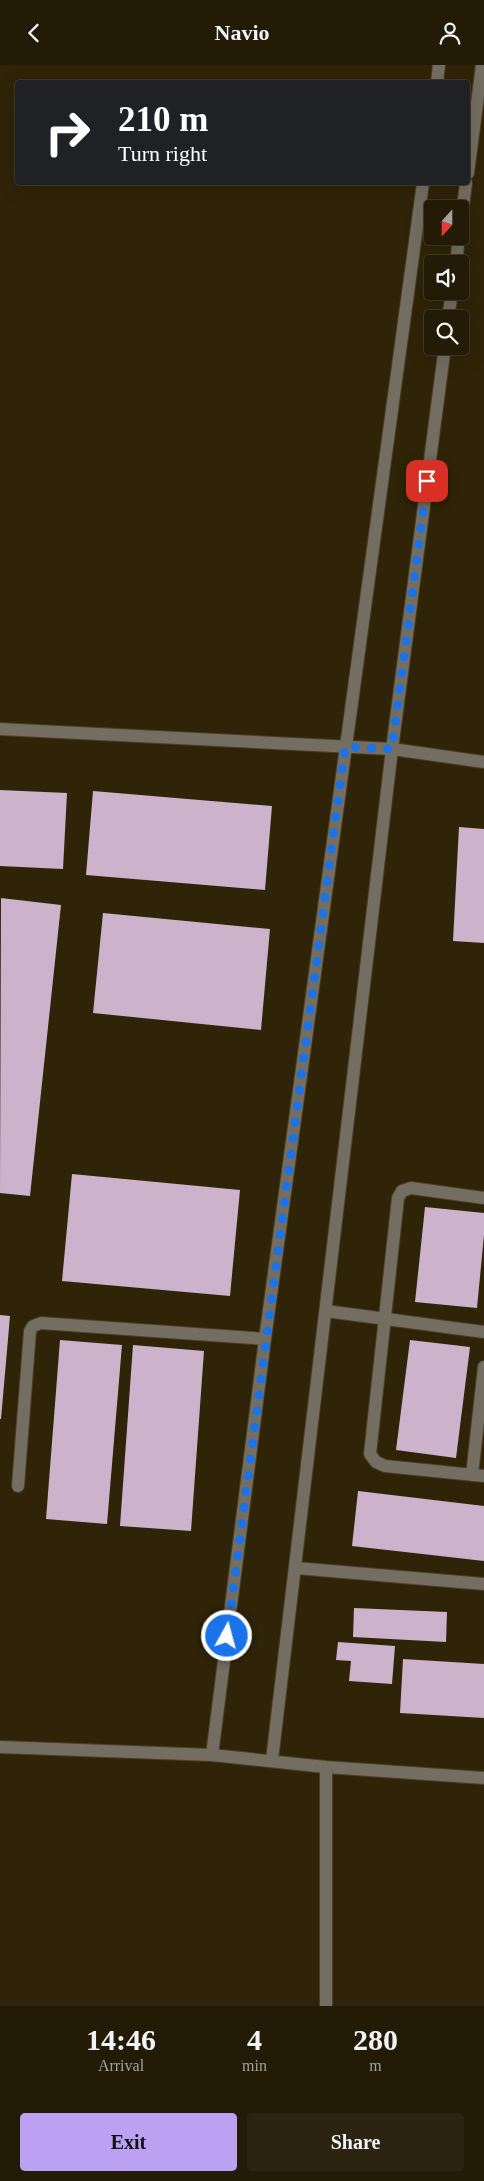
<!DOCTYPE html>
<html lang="en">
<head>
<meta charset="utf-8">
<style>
  :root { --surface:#231b06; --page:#2b2410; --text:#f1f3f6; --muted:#a3a19b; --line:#403928; --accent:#bca0f2 }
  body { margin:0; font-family:"Times New Roman",serif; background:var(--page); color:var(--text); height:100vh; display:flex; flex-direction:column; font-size:19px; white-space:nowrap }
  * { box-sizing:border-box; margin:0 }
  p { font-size:16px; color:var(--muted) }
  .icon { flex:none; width:28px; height:28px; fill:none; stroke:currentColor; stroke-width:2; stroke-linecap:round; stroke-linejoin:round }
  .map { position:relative; height:1941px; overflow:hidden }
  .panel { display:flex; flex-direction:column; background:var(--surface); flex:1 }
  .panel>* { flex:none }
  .hud { position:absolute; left:15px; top:15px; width:455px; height:105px; border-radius:5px; box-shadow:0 5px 20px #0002,0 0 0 1px var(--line); background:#202124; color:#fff; overflow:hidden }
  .needle { width:32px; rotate:201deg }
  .tools { position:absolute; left:424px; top:135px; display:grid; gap:10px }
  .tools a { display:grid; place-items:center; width:45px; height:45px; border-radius:5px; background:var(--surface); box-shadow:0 5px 20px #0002,0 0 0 1px var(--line); font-size:25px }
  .pin { position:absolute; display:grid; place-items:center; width:42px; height:42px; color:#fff; margin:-21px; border-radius:10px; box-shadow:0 2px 8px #0006 }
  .me { position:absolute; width:55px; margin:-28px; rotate:7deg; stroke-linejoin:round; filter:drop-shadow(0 0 4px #0008) }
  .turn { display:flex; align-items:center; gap:18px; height:105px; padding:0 20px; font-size:22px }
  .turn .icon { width:65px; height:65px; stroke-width:2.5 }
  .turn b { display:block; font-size:35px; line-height:42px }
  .eta { display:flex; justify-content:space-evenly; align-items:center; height:85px; text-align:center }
  .eta b { font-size:30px; font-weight:800; line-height:35px }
  .action { display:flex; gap:10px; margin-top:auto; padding:10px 20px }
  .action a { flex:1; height:58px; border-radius:5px; background:var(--accent); color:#111; font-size:20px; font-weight:800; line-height:58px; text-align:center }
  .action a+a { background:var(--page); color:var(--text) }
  header { display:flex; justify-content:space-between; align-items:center; height:65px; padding:0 20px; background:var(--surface); font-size:22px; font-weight:800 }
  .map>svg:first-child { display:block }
  .building { fill:#cdb2cb }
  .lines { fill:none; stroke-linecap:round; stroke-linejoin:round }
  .minor-casing { stroke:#493f25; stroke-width:14 }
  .minor { stroke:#736e61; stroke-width:12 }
  .route { stroke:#1a73e8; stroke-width:9; stroke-dasharray:0 16.2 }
</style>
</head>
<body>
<header><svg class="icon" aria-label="back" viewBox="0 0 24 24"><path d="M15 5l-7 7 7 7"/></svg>Navio<svg class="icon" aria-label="person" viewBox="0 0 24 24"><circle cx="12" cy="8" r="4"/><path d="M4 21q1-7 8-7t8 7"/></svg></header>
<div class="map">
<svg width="484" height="1941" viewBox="0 0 484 1941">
  <rect width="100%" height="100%" fill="#2f2408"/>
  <path class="building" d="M0,725l67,3 -4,76 -63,-3z
    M93,726l179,15 -7,84 -179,-15z
    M459,762l25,2v114l-31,-2z
    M1,833l60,7 -31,291 -30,-3z
    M103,848l167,16 -9,101 -168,-17z
    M72,1109l168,16 -10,106 -168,-15z
    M425,1142l59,6v22l-7,73 -62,-6z
    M0,1250l10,1 -9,103h-1z
    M60,1275l62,5 -15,179 -61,-5z
    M410,1275l60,7 -14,111 -60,-8z
    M133,1280l71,6 -13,180 -71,-5z
    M358,1426l126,15v55l-132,-15z
    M354,1543l93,4 -1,30 -93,-5z
    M338,1577l57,4 -3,38 -43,-3 2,-20 -15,-1z
    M403,1594l81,5v54l-84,-5z"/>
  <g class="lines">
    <defs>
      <path id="minor" d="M437,18l2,-18
        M468,108l14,-108
        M460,165l6,-47
        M456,199l3,-28
        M448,254l4,-28
        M0,664l392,20 92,13
        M484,1133l-73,-10 -9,3 -4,7 -28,256 6,8 9,4 99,10
        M326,1246l158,21
        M472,1410l12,-108
        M18,1421l12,-155 3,-5 8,-3 224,16
        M296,1503l188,16
        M0,1682l212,8 114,12 158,11
        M212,1690l53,-416 158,-1156
        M272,1695l120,-1011 53,-403
        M326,1702v239"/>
    </defs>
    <use href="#minor" class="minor-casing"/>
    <use href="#minor" class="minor"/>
  </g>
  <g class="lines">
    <path class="route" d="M227,1571l118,-889 47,2 35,-268"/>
  </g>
</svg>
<div class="tools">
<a><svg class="needle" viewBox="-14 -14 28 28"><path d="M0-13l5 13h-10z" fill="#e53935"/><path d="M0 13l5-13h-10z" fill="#a3a19b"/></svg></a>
<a><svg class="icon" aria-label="sound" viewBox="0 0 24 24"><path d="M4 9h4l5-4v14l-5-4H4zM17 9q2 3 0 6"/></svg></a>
<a><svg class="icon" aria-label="search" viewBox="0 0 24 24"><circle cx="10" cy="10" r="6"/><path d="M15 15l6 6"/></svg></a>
</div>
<div class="pin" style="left:427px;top:416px;background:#d93025"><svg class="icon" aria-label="arrive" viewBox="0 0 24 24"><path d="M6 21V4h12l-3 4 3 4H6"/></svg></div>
<svg class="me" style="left:227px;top:1571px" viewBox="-20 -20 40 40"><circle r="17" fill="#1a73e8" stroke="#fff" stroke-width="3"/><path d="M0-11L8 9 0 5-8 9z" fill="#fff"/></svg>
<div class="hud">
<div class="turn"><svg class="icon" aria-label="right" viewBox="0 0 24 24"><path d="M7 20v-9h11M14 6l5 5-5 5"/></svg><div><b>210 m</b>Turn right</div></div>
</div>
</div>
<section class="panel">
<div class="eta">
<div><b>14:46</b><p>Arrival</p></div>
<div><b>4</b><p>min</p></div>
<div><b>280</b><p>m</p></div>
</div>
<div class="action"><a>Exit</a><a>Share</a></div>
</section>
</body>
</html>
